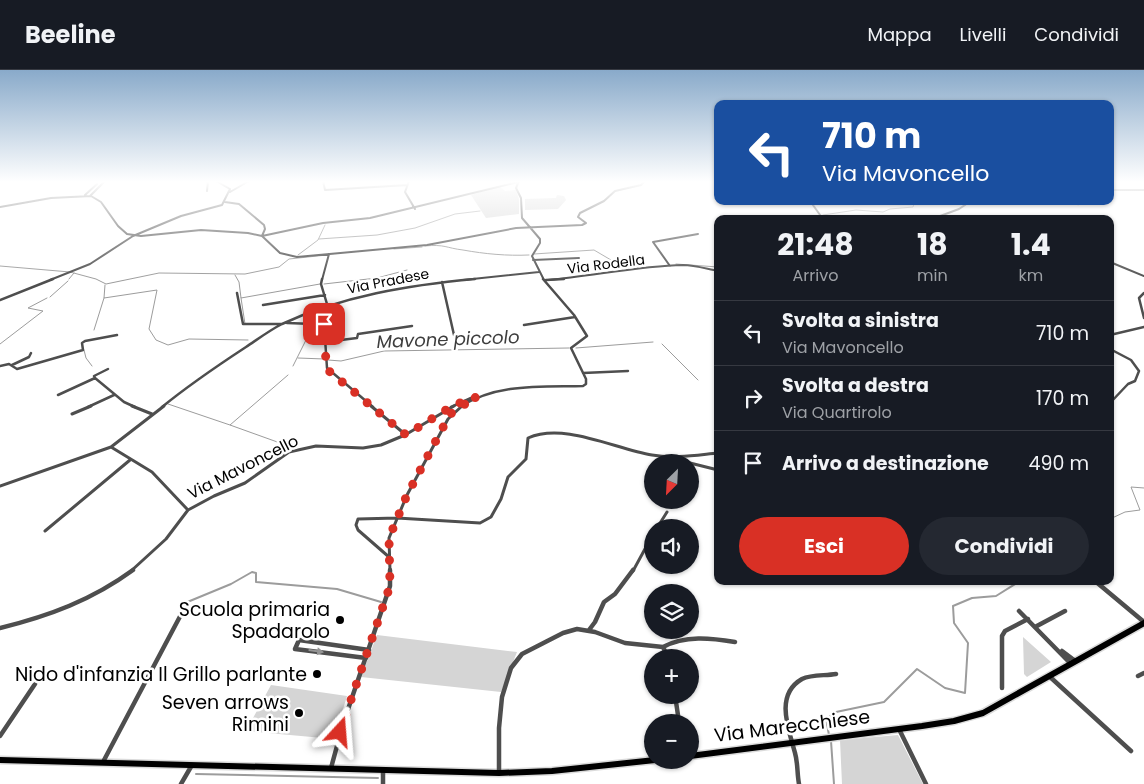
<!DOCTYPE html>
<html lang="it">
<head>
<meta charset="utf-8">
<style>
  :root { --surface:#171b24; --page:#242831; --text:#f1f3f6; --muted:#9ea1a6; --line:#363941; --accent:#d93025 }
  body { margin:0; font-family:Poppins,sans-serif; background:var(--page); color:var(--text); height:100vh; display:flex; flex-direction:column; font-size:19px; white-space:nowrap }
  * { box-sizing:border-box; margin:0 }
  p { font-size:16px; color:var(--muted) }
  .icon { flex:none; width:28px; height:28px; fill:none; stroke:currentColor; stroke-width:2; stroke-linecap:round; stroke-linejoin:round }
  .map { position:relative; flex:1; overflow:hidden }
  .side { position:absolute; left:714px; top:145px; width:400px; height:370px; display:flex; flex-direction:column; background:var(--surface); border-radius:10px; box-shadow:0 1px 4px #0004 }
  .side>* { flex:none }
  .top-card { position:absolute; left:714px; top:30px; width:400px; height:105px; border-radius:10px; box-shadow:0 1px 4px #0004; background:#1a4fa0; color:#fff; overflow:hidden }
  .needle { width:32px; rotate:204deg }
  .buttons { position:absolute; left:644px; top:384px; display:grid; gap:10px }
  .buttons a { display:grid; place-items:center; width:55px; height:55px; border-radius:50%; background:var(--surface); box-shadow:0 1px 4px #0004; font-size:25px }
  .pin { position:absolute; display:grid; place-items:center; width:42px; height:42px; color:#fff; margin:-21px; border-radius:10px; box-shadow:0 2px 8px #0006 }
  .me { position:absolute; width:55px; margin:-28px; rotate:19deg; stroke-linejoin:round; filter:drop-shadow(0 0 4px #0008) }
  .turn { display:flex; align-items:center; gap:18px; height:105px; padding:0 25px; font-size:22px }
  .turn .icon { width:65px; height:65px; stroke-width:2.5 }
  .turn b { display:block; font-size:35px; line-height:42px }
  .eta { display:flex; justify-content:space-evenly; align-items:center; height:85px; text-align:center }
  .eta b { font-size:30px; font-weight:700; line-height:35px }
  .cta { display:flex; gap:10px; margin-top:auto; padding:10px 25px }
  .cta a { flex:1; height:58px; border-radius:30px; background:var(--accent); color:#fff; font-size:20px; font-weight:700; line-height:58px; text-align:center }
  .cta a+a { background:var(--page); color:var(--text) }
  ul { padding:0; list-style:none }
  li { display:flex; align-items:center; gap:15px; height:65px; padding:0 25px; border-top:1px solid var(--line) }
  li div { flex:1 }
  li b { display:block; font-size:19px }
  li em { font-style:normal }
  header { display:flex; align-items:center; gap:30px; box-sizing:border-box; height:70px; padding:0 25px; background:var(--surface); border-bottom:1px solid var(--line) }
  header strong { font-size:24px }
  nav { display:flex; gap:28px; margin-inline-start:auto; font-size:18px }
  .map>svg:first-child { display:block }
  .green { fill:#d5d5d5 }
  .lines { fill:none; stroke-linecap:round; stroke-linejoin:round }
  .stream-far1 { stroke:#9c9c9c; stroke-width:1 }
  .stream { stroke:#9c9c9c; stroke-width:2 }
  .major-casing { stroke:#dbdbdb; stroke-width:9 }
  .minor-far3 { stroke:#4e4e4e; stroke-width:2 }
  .minor-far2 { stroke:#4e4e4e; stroke-width:2.5 }
  .minor-far1 { stroke:#4e4e4e; stroke-width:3 }
  .minor { stroke:#4e4e4e; stroke-width:4.5 }
  .major { stroke:#000; stroke-width:6 }
  .oneway { fill:#959595 }
  .route { stroke:#d93025; stroke-width:9; stroke-dasharray:0 16.2 }
  .poi-dot { fill:#000; stroke:#fff; stroke-width:2 }
  .labels { text-anchor:middle; dominant-baseline:central; stroke-width:5; stroke-linejoin:round; paint-order:stroke }
  .far-street-label { font-size:14px; fill:#000; stroke:#fff }
  .street-label { font-size:16px; fill:#000; stroke:#fff }
  .water-label { font-size:18px; font-style:italic; fill:#3d3d3d; stroke:#fff }
  .near-poi-label { font-size:19px; fill:#000; stroke:#fff; text-anchor:end }
  .near-street-label { font-size:19px; fill:#000; stroke:#fff }
</style>
</head>
<body>
<header>
<strong>Beeline</strong>
<nav><a>Mappa</a><a>Livelli</a><a>Condividi</a></nav>
</header>
<div class="map">
<svg width="1144" height="714" viewBox="0 0 1144 714">
  <rect width="100%" height="100%" fill="#fff"/>
  <path class="green" d="M499,116l6,5 11,-1 3,9v15l-33,4 -15,-23z
    M557,125l7,1 2,4 -8,9 -33,1v-11l31,-1z
    M377,565l140,17 -16,40 -140,-15z
    M1023,567l28,25 -24,15 -3,-3z
    M271,615l76,11 -13,43 -88,-8z
    M898,665l25,49h-81l-2,-44z"/>
  <g class="lines">
    <path class="stream-far1" d="M1073,131l5,4
      M823,145l33,-5 27,2 7,-3 23,-2 2,-6
      M823,147l2,2
      M319,169l58,-4 38,-7 40,-14 25,-3
      M425,176c20,-2 21,2 38,4 22,4 44,6 66,5
      M394,179l28,-2
      M534,184l60,-4 17,10 23,8
      M298,185l20,-15 7,-15
      M676,194l42,3
      M0,196l70,6 26,7 10,5 53,-11 86,1 34,-7 10,-8 38,-4
      M235,205l4,7 2,16 79,-14
      M69,209l5,-6
      M324,214l53,-6 30,-8
      M105,215l-1,13 53,-8 -8,39 7,11 12,5 21,-6 59,1
      M50,227l18,-16
      M241,228l4,26
      M94,260l10,-32
      M311,262l5,-5v-3
      M0,274l43,-33 -15,-3 19,-10
      M662,274l36,36
      M576,278l77,-6
      M84,280l2,8 6,8
      M298,288l26,1
      M328,290l13,1 43,-10 185,-3
      M293,296l14,-28
      M288,305l-58,50 64,23
      M168,334l62,21
      M1110,449l15,-7 15,-2 -9,-23 13,1"/>
    <path class="stream" d="M185,533l46,-19 21,-12 4,1v9l81,7 44,13
      M829,665l-3,-16 10,-7 48,-10 33,-33 28,19 20,5 3,-50 -14,-20 -1,-17 19,-8 24,-2 24,-15
      M831,671l3,43
      M196,704l182,4"/>
    <defs>
      <path id="major" d="M690,686l232,-30 32,-5 29,-8 161,-90
        M0,690l499,13 53,-2 103,-11"/>
    </defs>
    <use href="#major" class="major-casing"/>
    <path class="minor-far3" d="M323,111l2,9 82,-5
      M409,111l-4,11 10,17
      M519,111l-3,7 5,10 1,20 18,21v4l-8,13 12,24
      M1110,120h34
      M207,121l1,-10
      M230,122l19,-11
      M85,125l12,-11
      M90,126l15,-15
      M810,131l13,18
      M956,131l9,4
      M225,132l14,2 25,21 1,4 -3,7
      M0,137l51,-9 40,-2 10,6 17,24 9,8 14,2 60,-6 47,3 14,3 18,17 17,4 130,-12 89,-17 66,-3 4,-2 -8,-6 2,-4 24,-12 11,-10 26,-6 4,-4
      M866,146l5,3
      M932,149l27,-10 12,-8
      M262,166l61,-13 47,-5 148,-36
      M533,190l46,-2
      M1110,192l34,14
      M670,196l-17,-24 45,-8
      M50,210l40,-16 43,-28 48,-20 41,-11 8,-16 -14,-8
      M322,210l7,-26
      M463,210l76,-8
      M548,210c45,-4 90,-14 135,-15 12,0 24,4 35,6"/>
    <path class="minor-far2" d="M322,209l-1,5 6,20 -3,19 3,45 46,39
      M546,210l18,-1
      M442,212l12,53
      M237,223l6,31h38
      M1144,223l-5,5 5,20
      M0,230l53,-21
      M263,235l62,-10
      M287,253l27,1 -7,12
      M524,255l51,-8
      M1110,265l34,-8
      M325,272l32,-4 1,-4 54,-8
      M1110,279l21,11 8,11 -4,10 -7,3 -18,19
      M12,295l17,-8 2,-4
      M0,296l9,-2 8,5 66,-19 -1,-7 3,-2 32,-6
      M583,303l45,-2
      M95,308l29,24 11,5
      M58,325l37,-17 -1,-2 14,-7
      M88,337l26,-12
      M162,337c27,-22 55,-41 84,-60 12,-8 24,-17 36,-23 60,-28 127,-39 193,-45
      M451,337l20,-9
      M460,337c37,-24 81,-20 123,-21l3,-2v-5l-15,-31 16,-12 -13,-21 -31,-36"/>
    <path class="minor-far1" d="M132,336l20,8
      M371,336l35,29
      M72,344l19,-8
      M111,377l41,25 35,37
      M666,387l22,5
      M690,393l28,7
      M0,416l111,-39 53,-41
      M657,458l10,-16
      M45,461l85,-71
      M389,487l-31,-27 -2,-5 2,-6 39,-1 83,5 11,-6 10,-18 7,-22 18,-18 2,-21c36,-16 87,11 124,17 22,4 45,0 66,-2
      M131,501l35,-32 22,-29 26,-14 31,-13 44,-31 27,-6 47,2 18,-3 24,-10 49,-29
      M390,501l-1,-33 18,-43 41,-76 14,-13
      M633,501l19,-35"/>
    <path class="minor" d="M1095,511l49,41
      M1019,541l51,52
      M1035,557l30,-16
      M0,558c49,-12 92,-28 133,-58
      M589,560l6,-8 9,-20 11,-8 18,-24
      M663,577c22,-12 48,-9 72,-5
      M1062,581l12,9
      M366,588l-71,-9 4,-9 70,10
      M1049,606l82,75
      M1138,606l6,-3
      M1002,618v-52l3,-5 23,-12
      M675,625l4,27
      M899,659l27,55
      M0,666l35,-52
      M103,692l82,-155
      M331,698l12,-44 47,-138v-16
      M383,700v14
      M499,703v-45l3,-31 9,-29 11,-14 41,-21 14,-4 18,3 30,11 38,4 5,11
      M181,714l11,-19
      M799,714c-2,-10 -1,-21 -4,-31 -6,-23 -21,-58 7,-74 10,-5 23,-3 34,-5"/>
    <use href="#major" class="major"/>
  </g>
  <defs><path id="oneway-solid" d="M-6-.8H1V-3.2L6.5 0L1 3.2V.8H-6Z" transform="scale(1.25)"/></defs>
  <use class="oneway" href="#oneway-solid" transform="translate(316 581) rotate(8)"/>
  <linearGradient id="sky" x2="0" y2="1"><stop stop-color="#89aaca"/><stop offset="0.53" stop-color="#fff"/><stop offset="1" stop-color="#fff" stop-opacity="0"/></linearGradient>
  <rect width="1144" height="211" fill="url(#sky)"/>
  <g class="lines">
    <path class="route" d="M324,254l2,39 3,8 77,64 48,-30 23,-8 -24,14 -5,7 -41,77 -18,43 1,48 -50,146"/>
  </g>
  <g class="poi-dot">
    <circle cx="340" cy="550" r="5"/>
    <circle cx="317" cy="604" r="5"/>
    <circle cx="299" cy="643" r="5"/>
  </g>
  <g class="labels">
    <g class="far-street-label">
      <text transform="translate(606 194) rotate(-7)">Via Rodella</text>
      <text transform="translate(388 211) rotate(-11)">Via Pradese</text>
    </g>
    <g class="street-label">
      <text transform="translate(243 397) rotate(-27)">Via Mavoncello</text>
    </g>
    <g class="water-label">
      <text transform="translate(448 269) rotate(-2)">Mavone piccolo</text>
    </g>
    <g class="near-poi-label">
      <text x="330" y="539">Scuola primaria<tspan x="330" dy="22">Spadarolo</tspan></text>
      <text x="307" y="604">Nido d'infanzia Il Grillo parlante</text>
      <text x="289" y="632">Seven arrows<tspan x="289" dy="22">Rimini</tspan></text>
    </g>
    <g class="near-street-label">
      <text transform="translate(792 656) rotate(-7)">Via Marecchiese</text>
    </g>
  </g>
</svg>
<div class="buttons">
<a><svg class="needle" viewBox="-14 -14 28 28"><path d="M0-13l5 13h-10z" fill="#e53935"/><path d="M0 13l5-13h-10z" fill="#9ea1a6"/></svg></a>
<a><svg class="icon" aria-label="sound" viewBox="0 0 24 24"><path d="M4 9h4l5-4v14l-5-4H4zM17 9q2 3 0 6"/></svg></a>
<a><svg class="icon" aria-label="layers" viewBox="0 0 24 24"><path d="M12 4l9 5-9 5-9-5zM3 14l9 5 9-5"/></svg></a>
<a>+</a>
<a>−</a>
</div>
<div class="pin" style="left:324px;top:254px;background:#d93025"><svg class="icon" aria-label="arrive" viewBox="0 0 24 24"><path d="M6 21V4h12l-3 4 3 4H6"/></svg></div>
<svg class="me" style="left:340px;top:662px" viewBox="-20 -20 40 40"><path d="M0-17L14 15 0 8-14 15z" fill="#d93025" stroke="#fff" stroke-width="4"/></svg>
<div class="top-card">
<div class="turn"><svg class="icon" aria-label="left" viewBox="0 0 24 24"><path d="M17 20v-9H6M10 6l-5 5 5 5"/></svg><div><b>710 m</b>Via Mavoncello</div></div>
</div>
<section class="side">
<div class="eta">
<div><b>21:48</b><p>Arrivo</p></div>
<div><b>18</b><p>min</p></div>
<div><b>1.4</b><p>km</p></div>
</div>
<ul>
<li><svg class="icon" aria-label="left" viewBox="0 0 24 24"><path d="M17 20v-9H6M10 6l-5 5 5 5"/></svg><div><b>Svolta a sinistra</b><p>Via Mavoncello</p></div><em>710 m</em></li>
<li><svg class="icon" aria-label="right" viewBox="0 0 24 24"><path d="M7 20v-9h11M14 6l5 5-5 5"/></svg><div><b>Svolta a destra</b><p>Via Quartirolo</p></div><em>170 m</em></li>
<li><svg class="icon" aria-label="arrive" viewBox="0 0 24 24"><path d="M6 21V4h12l-3 4 3 4H6"/></svg><div><b>Arrivo a destinazione</b></div><em>490 m</em></li>
</ul>
<div class="cta"><a>Esci</a><a>Condividi</a></div>
</section>
</div>
</body>
</html>
